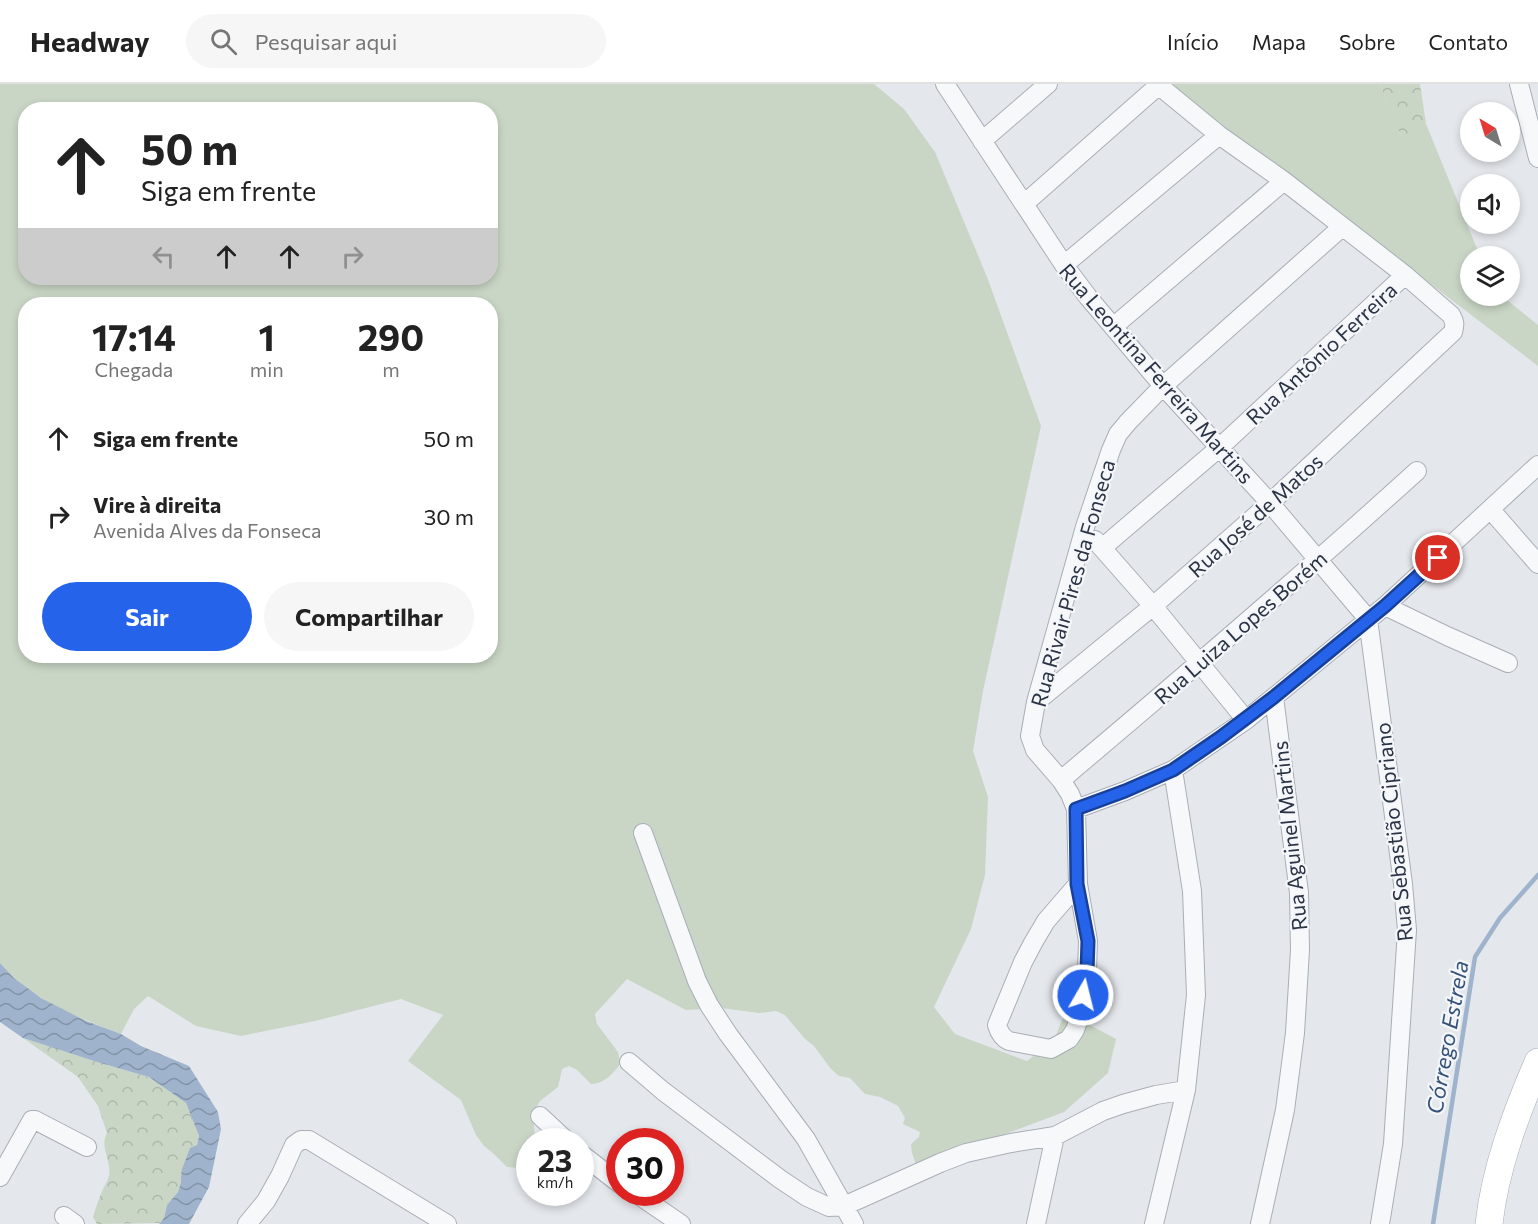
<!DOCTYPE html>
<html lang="pt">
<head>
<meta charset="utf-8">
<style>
  :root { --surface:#fff; --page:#f6f6f6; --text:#222; --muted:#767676; --line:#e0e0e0; --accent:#2563eb }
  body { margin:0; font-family:Commissioner,sans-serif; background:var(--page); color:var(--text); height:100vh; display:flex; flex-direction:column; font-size:22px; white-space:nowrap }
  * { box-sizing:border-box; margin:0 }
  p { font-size:20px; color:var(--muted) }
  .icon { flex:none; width:33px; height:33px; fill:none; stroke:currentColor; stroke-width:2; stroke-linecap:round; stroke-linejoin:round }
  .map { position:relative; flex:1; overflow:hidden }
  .panel { position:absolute; left:18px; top:213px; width:480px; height:366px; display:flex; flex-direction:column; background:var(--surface); border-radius:24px; box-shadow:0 3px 9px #0003 }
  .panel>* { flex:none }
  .hud { position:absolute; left:18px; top:18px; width:480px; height:183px; border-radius:24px; box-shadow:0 3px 9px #0003; background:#fff; color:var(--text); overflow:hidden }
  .needle { width:39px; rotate:322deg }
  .tools { position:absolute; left:1460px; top:18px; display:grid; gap:12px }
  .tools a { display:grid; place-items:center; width:60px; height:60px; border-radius:50%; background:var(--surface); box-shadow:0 3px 9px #0003; font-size:30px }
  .speed { position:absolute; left:516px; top:1044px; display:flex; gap:12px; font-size:30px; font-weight:700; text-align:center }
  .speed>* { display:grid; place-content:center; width:78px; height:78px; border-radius:50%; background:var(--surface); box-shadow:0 3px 9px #0003; line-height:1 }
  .speed small { font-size:15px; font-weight:400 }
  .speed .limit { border:9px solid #d22; background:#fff; color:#111 }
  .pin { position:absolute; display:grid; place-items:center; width:51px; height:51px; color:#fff; margin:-26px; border:3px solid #fff; border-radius:50%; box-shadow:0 2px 6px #0007 }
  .me { position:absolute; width:66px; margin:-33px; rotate:8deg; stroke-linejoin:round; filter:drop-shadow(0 0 4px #0008) }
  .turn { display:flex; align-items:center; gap:21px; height:126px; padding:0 24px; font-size:27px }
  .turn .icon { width:78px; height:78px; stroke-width:2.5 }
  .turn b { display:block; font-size:42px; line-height:51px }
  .lanes { display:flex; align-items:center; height:57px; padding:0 24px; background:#0003; justify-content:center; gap:30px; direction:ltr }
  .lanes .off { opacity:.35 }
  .eta { display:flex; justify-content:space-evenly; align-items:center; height:102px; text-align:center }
  .eta b { font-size:36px; font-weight:700; line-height:42px }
  .action { display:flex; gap:12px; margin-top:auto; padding:12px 24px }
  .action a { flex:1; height:69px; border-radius:36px; background:var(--accent); color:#fff; font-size:24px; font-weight:700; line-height:69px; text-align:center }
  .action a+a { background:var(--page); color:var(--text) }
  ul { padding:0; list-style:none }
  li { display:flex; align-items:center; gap:18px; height:78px; padding:0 24px }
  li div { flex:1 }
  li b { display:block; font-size:22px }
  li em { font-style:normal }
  header { display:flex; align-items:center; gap:36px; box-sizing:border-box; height:84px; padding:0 30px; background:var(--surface); border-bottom:2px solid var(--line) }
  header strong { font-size:28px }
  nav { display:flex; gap:33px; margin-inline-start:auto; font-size:21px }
  .search { width:420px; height:54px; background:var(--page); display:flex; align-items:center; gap:15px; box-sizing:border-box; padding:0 21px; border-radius:33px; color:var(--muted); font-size:22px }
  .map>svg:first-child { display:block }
  .grass { fill:#c9d6c5; fill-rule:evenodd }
  .forest { fill:url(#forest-crowns) }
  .water { fill:url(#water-waves) }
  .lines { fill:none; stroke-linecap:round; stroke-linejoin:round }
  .stream { stroke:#9fb4cc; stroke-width:4.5 }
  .minor-casing { stroke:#a9aeb7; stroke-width:20 }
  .primary-casing { stroke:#a3abb8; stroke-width:28 }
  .minor { stroke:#f7f8fa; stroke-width:18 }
  .primary { stroke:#fff; stroke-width:27 }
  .route-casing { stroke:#184099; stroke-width:15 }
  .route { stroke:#2563eb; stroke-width:10 }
  .labels { text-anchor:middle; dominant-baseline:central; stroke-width:4.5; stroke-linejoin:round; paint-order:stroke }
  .street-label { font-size:21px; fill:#2b3445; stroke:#f4f6f9 }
  .water-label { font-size:22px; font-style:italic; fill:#34527a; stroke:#f4f6f9 }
</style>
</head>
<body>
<header>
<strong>Headway</strong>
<div class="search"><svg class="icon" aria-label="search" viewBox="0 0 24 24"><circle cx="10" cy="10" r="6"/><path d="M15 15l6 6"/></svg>Pesquisar aqui</div>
<nav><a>Início</a><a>Mapa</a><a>Sobre</a><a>Contato</a></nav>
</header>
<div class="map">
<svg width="1538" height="1140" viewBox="0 0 1538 1140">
  <defs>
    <pattern id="forest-crowns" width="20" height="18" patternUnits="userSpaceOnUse" patternTransform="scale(1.5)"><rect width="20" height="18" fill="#c9d6c5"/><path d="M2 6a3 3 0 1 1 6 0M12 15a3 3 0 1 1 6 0" fill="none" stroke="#adb8ab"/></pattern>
    <pattern id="water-waves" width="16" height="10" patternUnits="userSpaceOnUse" patternTransform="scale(1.5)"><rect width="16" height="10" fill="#9fb4cc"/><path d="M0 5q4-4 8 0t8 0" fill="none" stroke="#8293a7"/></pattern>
  </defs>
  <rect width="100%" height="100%" fill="#e4e7ec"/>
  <path class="grass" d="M0,0h874l30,25 31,43 52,125 54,149 -58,265 -10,60 15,46 -3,78 -14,54 -37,78 21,27 72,27 27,-21 9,-22 25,6 28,15 -8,34 -44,39 -93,35 -53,23 -6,-17 -1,-9 8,-7 1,-5 -17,-8 2,-6 -7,-12 -18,-9 -15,-3 -15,-16 -11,-2 -8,-7 -17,-23 -9,-7 -20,-24 -9,-4 -17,2 -38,-5 -35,2 -59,-31 -32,35 2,10 21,28 2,12c-7,10 -16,20 -29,20l-14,-14 -8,-4 -7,3 -4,18 -18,14 -7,12 2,26v2l-5,1 -1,17 -11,9 -11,-1 -13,-13 -10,-8 -8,-11 -15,-35 -53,-39 35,-46 -42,-16 -86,22 -74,15 -45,-10 -48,-30 -14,13 -13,25c-45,-17 -89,-34 -121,-71zM26,26h464v168h-464zM26,220h464v352h-464z
    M1169,0h211l22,54 24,-14 54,132h-10v40h32l36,29v41z"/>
  <path class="forest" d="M1380,0h40l6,40 -24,15z
    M23,954l74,24 52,15 37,26 13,33 -2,9 -7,4 -9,27 1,7 -4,9 -11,13 -3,13 -4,5 -63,1 -4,-7c3,-10 6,-19 10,-28 2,-4 5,-9 6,-13 3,-16 -10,-29 -2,-43l-9,-27 -20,-29z"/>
  <path class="water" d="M0,879l14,15 27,20 45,23 35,13 20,12 48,20 29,46 3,17 -12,58 -20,37h-30l5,-6 3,-13 11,-13 3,-9v-7l1,-7 8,-21 7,-3 2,-9 -13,-33 -37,-26 -52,-15 -74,-24 -23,-16z"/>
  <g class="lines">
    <path class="stream" d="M1433,1140l42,-267 25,-39 38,-43"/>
    <defs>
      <path id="minor" d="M945,0l119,181 24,32 75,89 107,117 98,116 35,265 4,46 -14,214 -13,80
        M1519,0l19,74
        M982,57l66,-57
        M1024,120l135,-119
        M1064,181l155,-130
        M1113,243l171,-146
        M1491,426l47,54
        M1095,456l58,66 93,114
        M1102,464l117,-100 186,-173
        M1385,522l62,30 61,27
        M1036,618l117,-96 117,-103 183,-171c2,-7 2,-10 -2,-17l-46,-40 -121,-94 -65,-46 -62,-51
        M1061,696c120,-101 239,-203 356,-309
        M1076,725l49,-18 48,-21 73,-50 139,-114 153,-141
        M643,749l54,148 12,24 19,29 78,105 48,85
        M1078,800l-32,37 -13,22 -10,19 -26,63c2,7 5,13 12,16l42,8 18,-10 6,-9 4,-12 8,-47 1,-30 -10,-57 -2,-75 -6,-15 -9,-14 -26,-30 -5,-14 6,-34 49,-175 26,-77 7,-16 10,-12 35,-36 179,-159
        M629,978l34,29 117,88 27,18 22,10 15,-1 96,-43 26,-10 45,-10 44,-7 48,-25 20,-7 33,-9 30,-5
        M540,1032l28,26
        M580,1069l40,31
        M0,1093l32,-57h3l52,27
        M634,1108l47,32
        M64,1132l11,8
        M247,1140l19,-23 14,-25 14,-31 7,-5h8l138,84
        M1036,1140l19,-88
        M1154,1140l32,-134 10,-95 -4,-104 -19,-121
        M1260,1140l25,-114 10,-77 5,-83 -1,-57 -25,-196"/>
      <path id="primary" d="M1489,1140c6,-55 27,-111 49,-162"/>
    </defs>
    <use href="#minor" class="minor-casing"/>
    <use href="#primary" class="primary-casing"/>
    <use href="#minor" class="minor"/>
    <use href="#primary" class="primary"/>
  </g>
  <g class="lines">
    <defs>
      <path id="route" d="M1083,911l4,-24 1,-30 -11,-57 -1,-75 49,-18 48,-21 48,-33 53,-40 111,-91 53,-48"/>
    </defs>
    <use href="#route" class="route-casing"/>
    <use href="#route" class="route"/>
  </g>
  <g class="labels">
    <g class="street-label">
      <text transform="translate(1321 269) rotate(-43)">Rua Antônio Ferreira</text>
      <text transform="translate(1157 289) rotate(49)">Rua Leontina Ferreira Martins</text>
      <text transform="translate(1255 431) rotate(-42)">Rua José de Matos</text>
      <text transform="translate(1072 499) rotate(-74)">Rua Rivair Pires da Fonseca</text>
      <text transform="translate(1240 543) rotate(-41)">Rua Luiza Lopes Borém</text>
      <text transform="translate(1393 748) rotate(-96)">Rua Sebastião Cipriano</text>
      <text transform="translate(1289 752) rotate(-96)">Rua Aguinel Martins</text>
    </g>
    <g class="water-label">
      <text transform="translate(1447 953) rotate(-80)">Córrego Estrela</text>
    </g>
  </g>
</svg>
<div class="tools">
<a><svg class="needle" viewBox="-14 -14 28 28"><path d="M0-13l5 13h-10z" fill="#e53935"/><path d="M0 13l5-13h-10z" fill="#767676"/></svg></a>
<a><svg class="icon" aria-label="sound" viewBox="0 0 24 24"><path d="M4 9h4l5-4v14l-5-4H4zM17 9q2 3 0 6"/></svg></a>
<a><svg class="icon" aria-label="layers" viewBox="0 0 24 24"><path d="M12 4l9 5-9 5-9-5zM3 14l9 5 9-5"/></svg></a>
</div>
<div class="speed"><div>23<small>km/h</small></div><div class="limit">30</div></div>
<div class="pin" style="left:1438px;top:474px;background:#d93025"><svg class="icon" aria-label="arrive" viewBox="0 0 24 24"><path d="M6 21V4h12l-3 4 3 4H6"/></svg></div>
<svg class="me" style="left:1083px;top:911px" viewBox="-20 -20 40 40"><circle r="17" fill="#2563eb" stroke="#fff" stroke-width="3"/><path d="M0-11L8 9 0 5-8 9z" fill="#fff"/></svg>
<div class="hud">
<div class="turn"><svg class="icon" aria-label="ahead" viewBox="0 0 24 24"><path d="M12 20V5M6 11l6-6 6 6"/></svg><div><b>50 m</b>Siga em frente</div></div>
<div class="lanes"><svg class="icon off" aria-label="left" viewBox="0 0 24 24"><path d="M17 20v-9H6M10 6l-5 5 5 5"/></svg><svg class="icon" aria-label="ahead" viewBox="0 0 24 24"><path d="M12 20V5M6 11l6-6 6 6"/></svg><svg class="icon" aria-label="ahead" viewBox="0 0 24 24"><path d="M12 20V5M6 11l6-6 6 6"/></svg><svg class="icon off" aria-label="right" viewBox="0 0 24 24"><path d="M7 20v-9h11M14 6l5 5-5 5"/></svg></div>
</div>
<section class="panel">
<div class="eta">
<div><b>17:14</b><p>Chegada</p></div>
<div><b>1</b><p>min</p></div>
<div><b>290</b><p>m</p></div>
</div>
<ul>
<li><svg class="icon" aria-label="ahead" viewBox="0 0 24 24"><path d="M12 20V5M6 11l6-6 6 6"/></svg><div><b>Siga em frente</b></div><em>50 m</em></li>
<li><svg class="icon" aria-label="right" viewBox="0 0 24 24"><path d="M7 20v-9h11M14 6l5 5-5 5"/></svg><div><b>Vire à direita</b><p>Avenida Alves da Fonseca</p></div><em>30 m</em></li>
</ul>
<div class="action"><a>Sair</a><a>Compartilhar</a></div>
</section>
</div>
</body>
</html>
